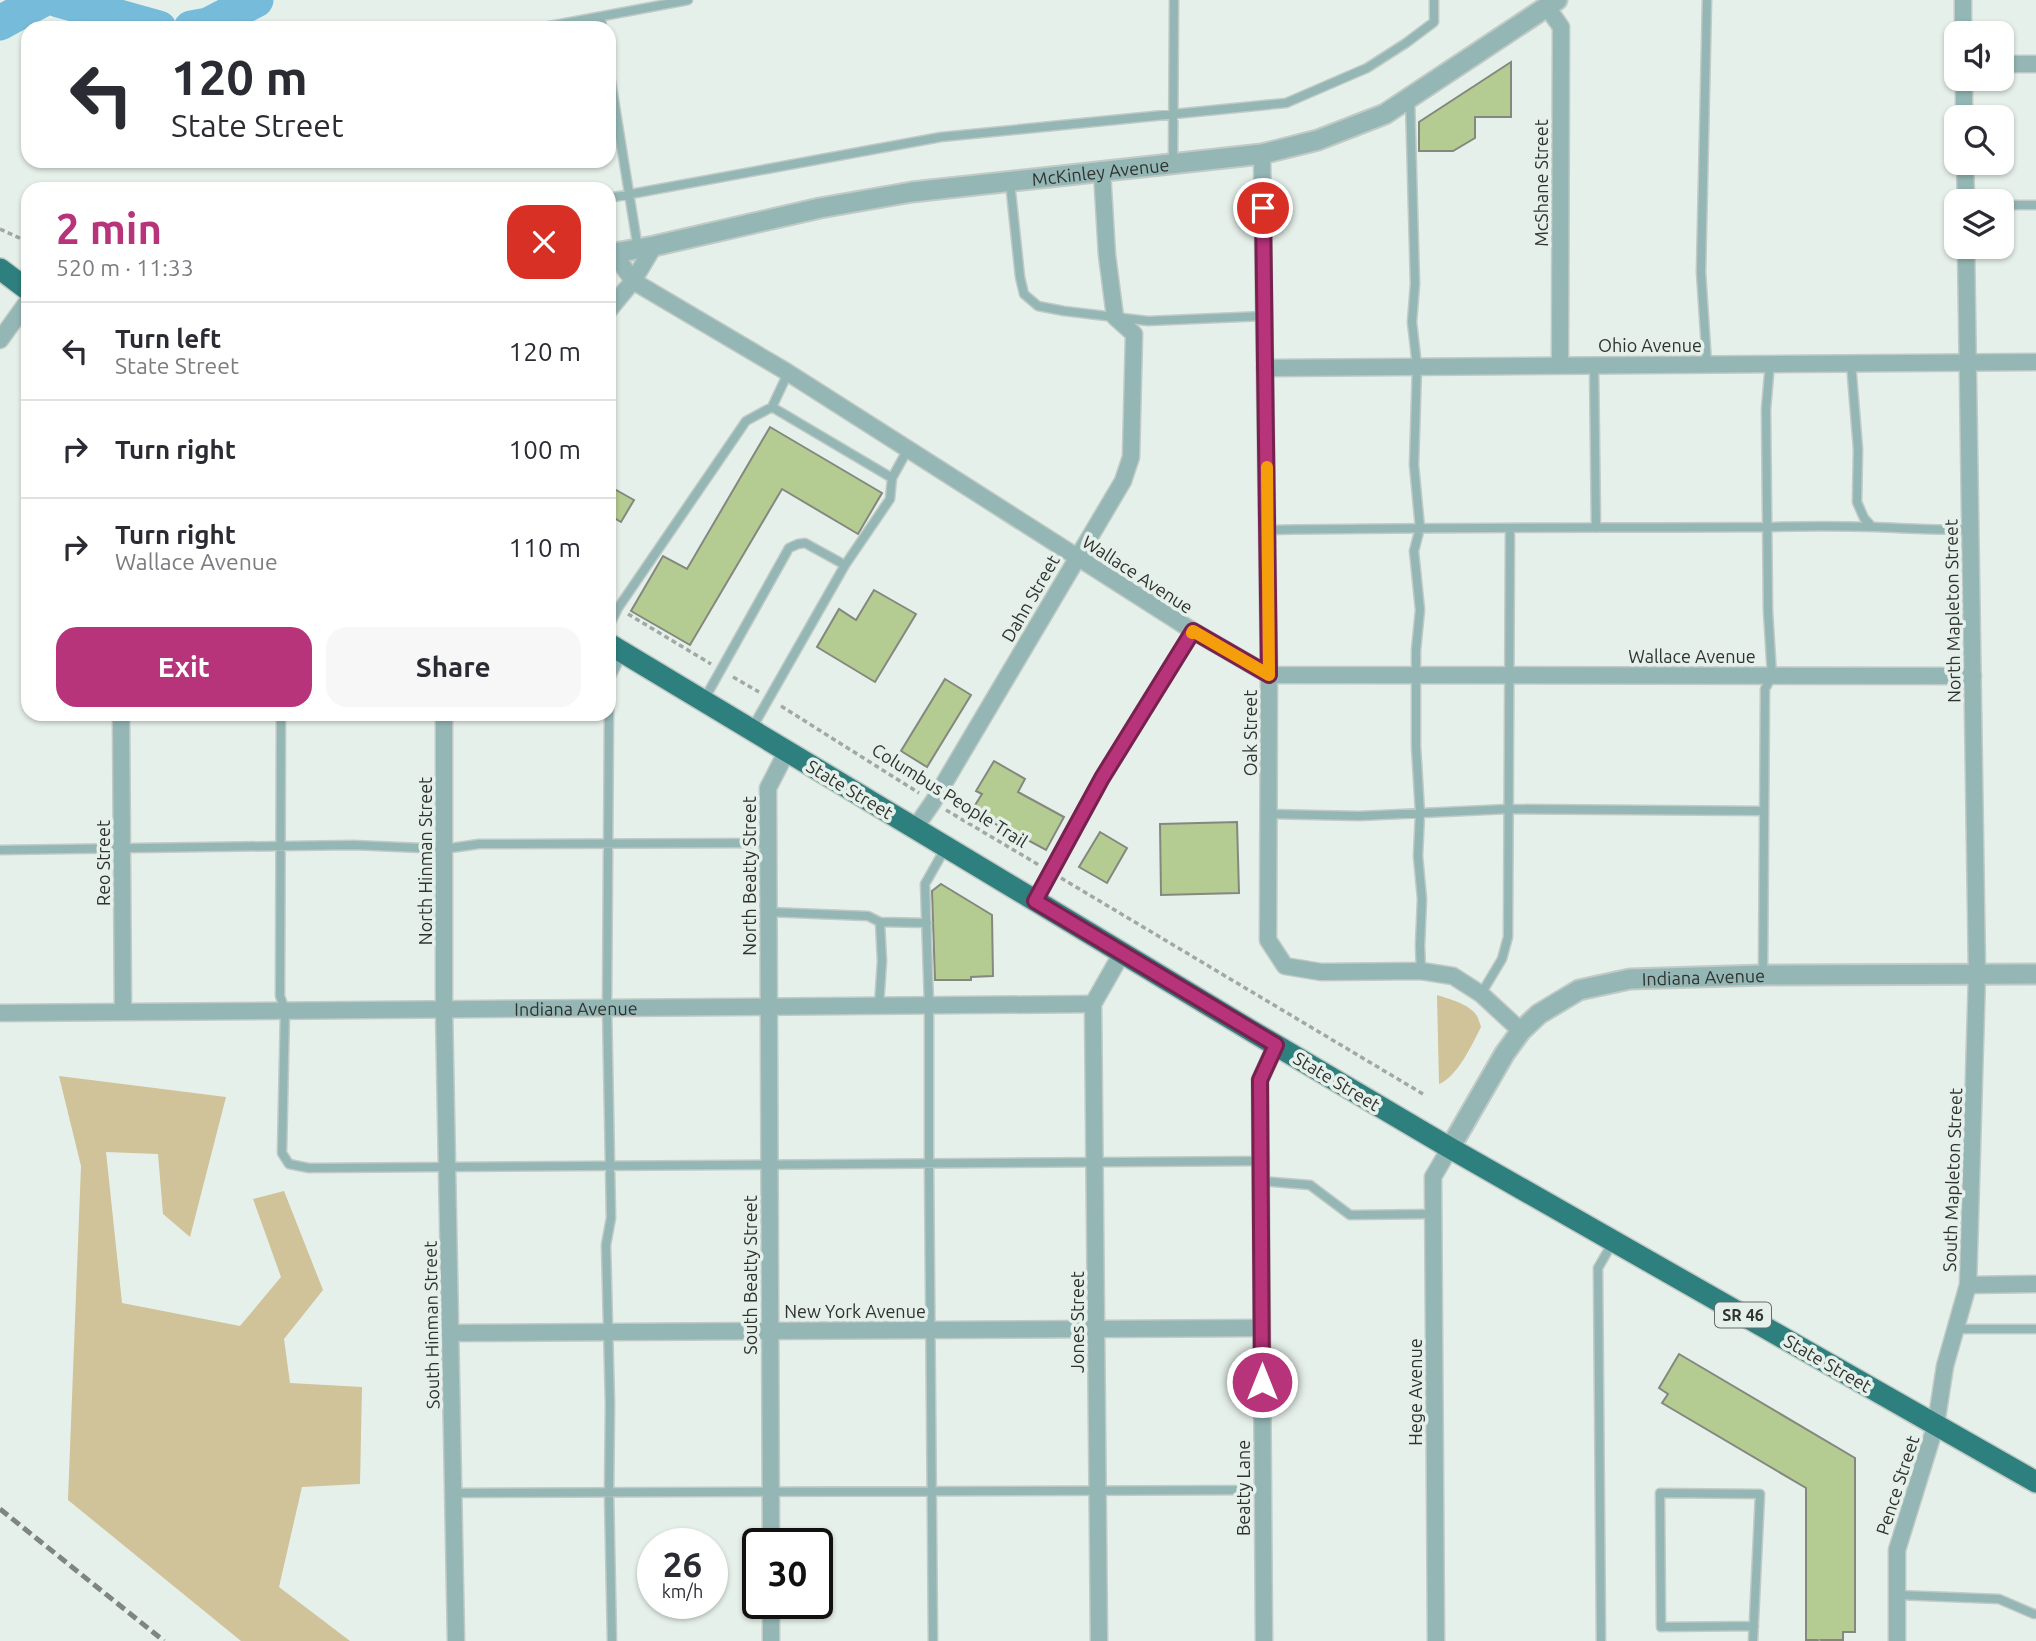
<!DOCTYPE html>
<html lang="en">
<head>
<meta charset="utf-8">
<style>
  :root { --surface:#fff; --page:#f7f7f7; --text:#2b2b33; --muted:#7c7c81; --line:#e1e1e2; --accent:#b7337a }
  body { margin:0; font-family:Ubuntu,sans-serif; background:var(--page); color:var(--text); height:100vh; display:flex; flex-direction:column; font-size:26px; white-space:nowrap }
  * { box-sizing:border-box; margin:0 }
  p { font-size:23px; color:var(--muted) }
  .icon { flex:none; width:38px; height:38px; fill:none; stroke:currentColor; stroke-width:2; stroke-linecap:round; stroke-linejoin:round }
  .map { position:relative; flex:1; overflow:hidden }
  .drawer { position:absolute; left:21px; top:182px; width:595px; height:539px; display:flex; flex-direction:column; background:var(--surface); border-radius:21px; box-shadow:0 2px 5px #0004 }
  .drawer>* { flex:none }
  .hud { position:absolute; left:21px; top:21px; width:595px; height:147px; border-radius:21px; box-shadow:0 2px 5px #0004; background:#fff; color:var(--text); overflow:hidden }
  .fabs { position:absolute; left:1944px; top:21px; display:grid; gap:14px }
  .fabs a { display:grid; place-items:center; width:70px; height:70px; border-radius:14px; background:var(--surface); box-shadow:0 2px 5px #0004; font-size:35px }
  .speed { position:absolute; left:637px; top:1528px; display:flex; gap:14px; font-size:35px; font-weight:700; text-align:center }
  .speed>* { display:grid; place-content:center; width:91px; height:91px; border-radius:50%; background:var(--surface); box-shadow:0 2px 5px #0004; line-height:1 }
  .speed small { font-size:18px; font-weight:400 }
  .speed .limit { border:4px solid #111; border-radius:10px; background:#fff; color:#111 }
  .pin { position:absolute; display:grid; place-items:center; width:60px; height:60px; color:#fff; margin:-30px; border:4px solid #fff; border-radius:50%; box-shadow:0 2px 7px #0007 }
  .me { position:absolute; width:77px; margin:-38px; rotate:0deg; stroke-linejoin:round; filter:drop-shadow(0 0 5px #0008) }
  .turn { display:flex; align-items:center; gap:24px; height:147px; padding:0 35px; font-size:32px }
  .turn .icon { width:91px; height:91px; stroke-width:2.5 }
  .turn b { display:block; font-size:49px; line-height:60px }
  .round { display:grid; place-items:center; flex:none; width:74px; height:74px; border-radius:21px; background:var(--page) }
  .head { display:flex; align-items:center; justify-content:space-between; height:119px; padding:0 35px }
  h1 { font-size:42px; font-weight:700; line-height:52px; color:var(--accent) }
  .button { display:flex; gap:14px; margin-top:auto; padding:14px 35px }
  .button a { flex:1; height:80px; border-radius:21px; background:var(--accent); color:#fff; font-size:28px; font-weight:700; line-height:80px; text-align:center }
  .button a+a { background:var(--page); color:var(--text) }
  ul { padding:0; list-style:none }
  li { display:flex; align-items:center; gap:21px; height:98px; padding:0 35px; border-top:2px solid var(--line) }
  li div { flex:1 }
  li b { display:block; font-size:26px }
  li em { font-style:normal }
  .map>svg:first-child { display:block }
  .green { fill:#d0c299 }
  .lines { fill:none; stroke-linecap:round; stroke-linejoin:round }
  .river { stroke:#76bcda; stroke-width:35 }
  .building { fill:#b4cb91; stroke:#84887f; stroke-width:2 }
  .service-casing { stroke:#c1cac5; stroke-width:11 }
  .minor-casing { stroke:#c1cac5; stroke-width:19 }
  .tertiary-casing { stroke:#c1cac5; stroke-width:23 }
  .trunk-casing { stroke:#c1cac5; stroke-width:24 }
  .path { stroke:#a1a9a4; stroke-width:3.5; stroke-dasharray:5 3.5; stroke-linecap:butt }
  .service { stroke:#94b7b5; stroke-width:8 }
  .minor { stroke:#94b7b5; stroke-width:16 }
  .tertiary { stroke:#94b7b5; stroke-width:19 }
  .trunk { stroke:#2e807e; stroke-width:21 }
  .rail { stroke:#7f8682; stroke-width:5; stroke-dasharray:10 5; stroke-linecap:butt }
  .route-casing { stroke:#77214f; stroke-width:18 }
  .route { stroke:#b7337a; stroke-width:12 }
  .slow { stroke:#f59e0b; stroke-width:12 }
  .labels { text-anchor:middle; dominant-baseline:central; stroke-width:7; stroke-linejoin:round; paint-order:stroke }
  .shield { fill:#e6f0ea; stroke:#666c68; stroke-width:2 }
  .shield-label { font-size:16px; font-weight:bold; fill:#2f3330 }
  .street-label { font-size:18px; fill:#2f3330; stroke:#e6f0ea }
</style>
</head>
<body>
<div class="map">
<svg width="2036" height="1641" viewBox="0 0 2036 1641">
  <rect width="100%" height="100%" fill="#e6f0ea"/>
  <path class="green" d="M1437,995c12,4 33,9 40,21 2,4 3,8 4,11 -9,18 -24,50 -42,57z
    M59,1076l167,21 -36,140 -27,-23 -5,-60 -52,-2 16,151 118,23 41,-49 -28,-78 31,-8 39,99 -39,49 6,44 72,4 -2,97 -58,3 -23,100 71,54h-109l-173,-141 13,-334z"/>
  <g class="lines">
    <path class="river" d="M58,0l101,28
      M0,23l42,-23
      M191,28l17,-3 48,-25"/>
  </g>
  <path class="building" d="M1511,62v55h-36v21l-22,13h-34v-29z
    M770,427l112,66 -24,41 -76,-45 -92,156 -59,-34 32,-55 24,13z
    M609,486l25,14 -13,22 -12,-7z
    M874,590l42,24 -41,68 -58,-35 22,-38 17,11z
    M945,679l26,16 -44,72 -26,-16z
    M994,761l31,18 -7,13 46,25 -18,33 -48,-26 -1,1 -25,-15 10,-16 -6,-3z
    M1237,822l2,71 -78,2 -1,-71z
    M1100,832l27,16 -20,35 -28,-16z
    M941,884l51,31 1,61 -22,1v3h-36l-3,-89z
    M1679,1354l176,104v174h-12v8h-37v-152l-144,-85 6,-9 -9,-6z"/>
  <g class="lines">
    <defs>
      <path id="service" d="M601,17l1,11
        M539,28l149,-28
        M609,69l29,180
        M1410,98l5,186 -3,38 5,44 -3,99 6,63 -6,23 6,59 -4,40v96l4,67 -2,43 4,43 -2,47 1,25
        M1173,164l1,-164
        M1010,182l10,95 4,17 14,12 26,5 84,10 116,-5
        M609,198l332,-61 345,-34 81,-35 39,-25 28,-21v-22
        M2002,205h34
        M1851,363l7,86 -1,53 7,16 8,9
        M1594,364l2,164
        M1707,364l-6,-92 6,-272
        M772,407l120,71 16,-29
        M1267,530c167,-3 334,-2 501,-3 36,-1 71,-1 107,0 31,1 64,4 95,2
        M609,626l9,-18 128,-187 26,-14 16,-34
        M705,698l84,-150 9,-4 7,-1 40,22
        M609,713v-33l14,-27
        M281,714l-1,282 5,14 -3,143 7,11 20,4 952,-7
        M609,714l-2,293 4,211 -5,27 4,160 -1,88 3,148
        M751,730l94,-165 45,-66 2,-21
        M1269,814l90,2 149,-7 256,2
        M0,850l353,-5 91,4 35,-5 289,-1
        M1037,898l65,-120 91,-147
        M768,912l100,4 12,6 2,39 -3,44
        M880,922l47,1
        M1763,975l2,-286 7,-13 -4,-65 -2,-202 4,-46
        M1481,994l21,-35 6,-22 2,-408
        M1261,1181l49,4 40,30 83,-1
        M1955,1329h81
        M453,1493l810,-3
        M1897,1595l102,4 35,15
        M933,1641l-4,-477v-159l-4,-121 21,-37
        M1601,1641l-3,-373 15,-26
        M1753,1641l7,-147 -100,-1 1,134 93,-1"/>
      <g id="minor">
        <path d="M1963,0v33"/>
        <path d="M1547,7l14,20 -1,337"/>
        <path d="M2002,64h34"/>
        <path d="M1964,79v38"/>
        <path d="M1262,154l7,521 -1,265 17,26 36,6 100,-1 32,5 28,18 40,37"/>
        <path d="M1965,163l1,38"/>
        <path d="M614,253l19,28 154,91 406,259 76,44 704,1"/>
        <path d="M609,310l24,-29 21,-35"/>
        <path d="M0,340l28,-39"/>
        <path d="M1265,368l771,-6"/>
        <path d="M121,714l2,297"/>
        <path d="M444,714v295l12,632"/>
        <path d="M915,828l18,-26 190,-321 8,-24 3,-123 -19,-17 -8,-62 -5,-83"/>
        <path id="s1" d="M0,1013l1093,-9"/>
        <path d="M1968,1285l68,-1"/>
        <path d="M450,1333l811,-5"/>
        <path d="M771,1544l-3,-756 19,-37"/>
        <path d="M771,1603v38"/>
        <path d="M1099,1641l-6,-637 29,-51"/>
        <path d="M1264,1641l-4,-561 16,-35"/>
        <path d="M1436,1641l-3,-464 17,-29"/>
        <path d="M1897,1641v-91l39,-126 9,-58 23,-81 9,-311 -11,-727"/>
      </g>
      <g id="tertiary">
        <path id="s2" d="M609,254l45,-8 166,-38 92,-16 350,-38 56,-14 67,-26 172,-114"/>
        <path id="s3" d="M1450,1148l55,-95 16,-22 18,-17 40,-24 51,-11 133,-4 273,-1"/>
      </g>
      <path id="trunk" d="M0,269l28,21
        M609,644l641,386 200,118 586,334"/>
    </defs>
    <use href="#service" class="service-casing"/>
    <use href="#minor" class="minor-casing"/>
    <use href="#tertiary" class="tertiary-casing"/>
    <use href="#trunk" class="trunk-casing"/>
    <path class="path" d="M0,229l28,13
      M628,614l83,50
      M733,677l26,15
      M781,706l138,87
      M946,810l93,55
      M1061,878l362,216
      M1819,1641l1,-1"/>
    <use href="#service" class="service"/>
    <use href="#minor" class="minor"/>
    <use href="#tertiary" class="tertiary"/>
    <use href="#trunk" class="trunk"/>
    <path class="rail" d="M0,1509l164,132"/>
  </g>
  <g class="lines">
    <defs>
      <path id="route" d="M1262,1382l-2,-302 16,-35 -241,-144 67,-123 91,-147 76,44 -6,-467"/>
    </defs>
    <use href="#route" class="route-casing"/>
    <use href="#route" class="route"/>
    <path class="slow" d="M1192,633l1,-2 76,44 -2,-208"/>
  </g>
  <g class="labels">
    <rect class="shield" x="1715" y="1302.5" width="56" height="25" rx="5"/>
    <g class="shield-label">
      <text x="1743" y="1315">SR 46</text>
    </g>
    <g class="street-label">
      <text stroke="none"><textPath href="#s2" startOffset="499">McKinley Avenue</textPath></text>
      <text transform="translate(1541 183) rotate(-90)">McShane Street</text>
      <text x="1650" y="345">Ohio Avenue</text>
      <text transform="translate(1138 574) rotate(33)">Wallace Avenue</text>
      <text transform="translate(1030 598) rotate(-60)">Dahn Street</text>
      <text transform="translate(1952 611) rotate(-91)">North Mapleton Street</text>
      <text x="1692" y="656">Wallace Avenue</text>
      <text transform="translate(1250 733) rotate(-90)">Oak Street</text>
      <text transform="translate(850 789) rotate(31)">State Street</text>
      <text transform="translate(950 795) rotate(32)">Columbus People Trail</text>
      <text transform="translate(425 861) rotate(-90)">North Hinman Street</text>
      <text transform="translate(103 863) rotate(-90)">Reo Street</text>
      <text transform="translate(749 876) rotate(-90)">North Beatty Street</text>
      <text stroke="none"><textPath href="#s3" startOffset="334">Indiana Avenue</textPath></text>
      <text stroke="none"><textPath href="#s1" startOffset="576">Indiana Avenue</textPath></text>
      <text transform="translate(1337 1081) rotate(31)">State Street</text>
      <text transform="translate(1952 1180) rotate(-88)">South Mapleton Street</text>
      <text transform="translate(750 1275) rotate(-90)">South Beatty Street</text>
      <text x="855" y="1311">New York Avenue</text>
      <text transform="translate(1077 1322) rotate(-90)">Jones Street</text>
      <text transform="translate(431 1325) rotate(-91)">South Hinman Street</text>
      <text transform="translate(1828 1363) rotate(30)">State Street</text>
      <text transform="translate(1415 1392) rotate(-90)">Hege Avenue</text>
      <text transform="translate(1897 1485) rotate(-72)">Pence Street</text>
      <text transform="translate(1243 1488) rotate(-90)">Beatty Lane</text>
    </g>
  </g>
</svg>
<div class="fabs">
<a><svg class="icon" aria-label="sound" viewBox="0 0 24 24"><path d="M4 9h4l5-4v14l-5-4H4zM17 9q2 3 0 6"/></svg></a>
<a><svg class="icon" aria-label="search" viewBox="0 0 24 24"><circle cx="10" cy="10" r="6"/><path d="M15 15l6 6"/></svg></a>
<a><svg class="icon" aria-label="layers" viewBox="0 0 24 24"><path d="M12 4l9 5-9 5-9-5zM3 14l9 5 9-5"/></svg></a>
</div>
<div class="speed"><div>26<small>km/h</small></div><div class="limit">30</div></div>
<div class="pin" style="left:1263px;top:208px;background:#d93025"><svg class="icon" aria-label="arrive" viewBox="0 0 24 24"><path d="M6 21V4h12l-3 4 3 4H6"/></svg></div>
<svg class="me" style="left:1262px;top:1382px" viewBox="-20 -20 40 40"><circle r="17" fill="#b7337a" stroke="#fff" stroke-width="3"/><path d="M0-11L8 9 0 5-8 9z" fill="#fff"/></svg>
<div class="hud">
<div class="turn"><svg class="icon" aria-label="left" viewBox="0 0 24 24"><path d="M17 20v-9H6M10 6l-5 5 5 5"/></svg><div><b>120 m</b>State Street</div></div>
</div>
<section class="drawer">
<div class="head"><div><h1>2 min</h1><p>520 m · 11:33</p></div><a class="round" style="background:#d93025;color:#fff"><svg class="icon" aria-label="close" viewBox="0 0 24 24"><path d="M6 6l12 12M18 6L6 18"/></svg></a></div>
<ul>
<li><svg class="icon" aria-label="left" viewBox="0 0 24 24"><path d="M17 20v-9H6M10 6l-5 5 5 5"/></svg><div><b>Turn left</b><p>State Street</p></div><em>120 m</em></li>
<li><svg class="icon" aria-label="right" viewBox="0 0 24 24"><path d="M7 20v-9h11M14 6l5 5-5 5"/></svg><div><b>Turn right</b></div><em>100 m</em></li>
<li><svg class="icon" aria-label="right" viewBox="0 0 24 24"><path d="M7 20v-9h11M14 6l5 5-5 5"/></svg><div><b>Turn right</b><p>Wallace Avenue</p></div><em>110 m</em></li>
</ul>
<div class="button"><a>Exit</a><a>Share</a></div>
</section>
</div>
</body>
</html>
